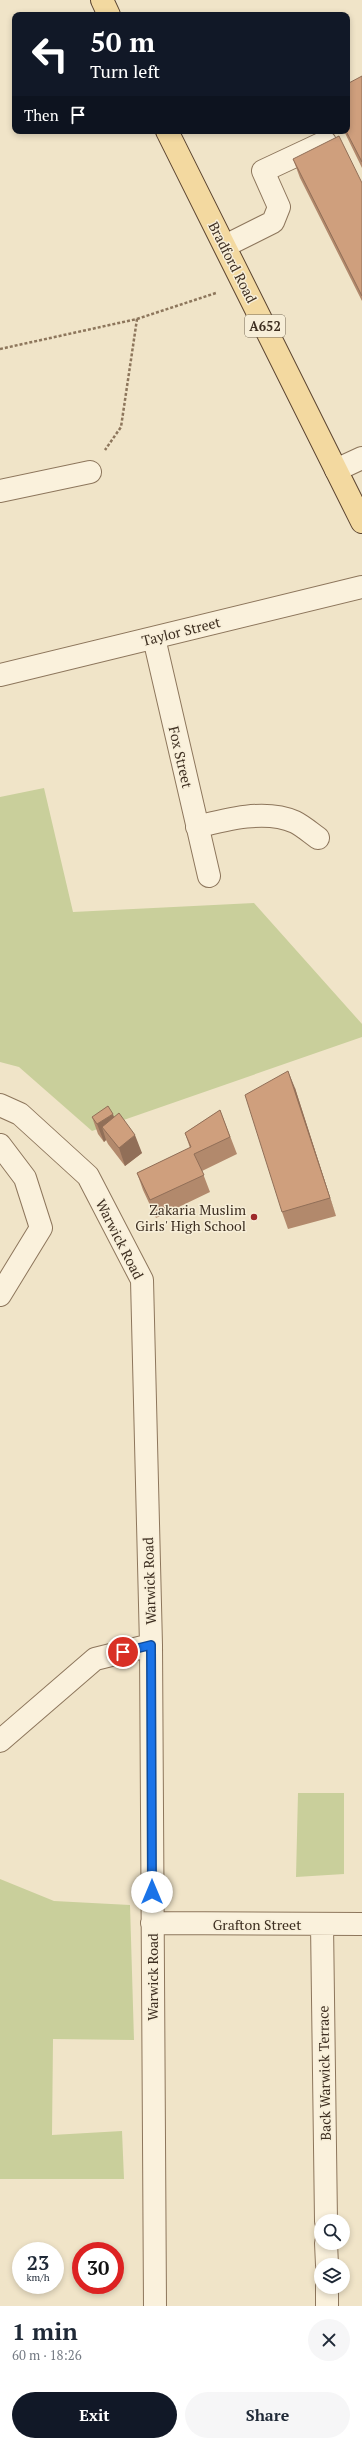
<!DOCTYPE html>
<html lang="en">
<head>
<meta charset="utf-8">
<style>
  :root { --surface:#fff; --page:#f6f6f7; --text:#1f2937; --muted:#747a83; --accent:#111827 }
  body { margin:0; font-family:"PT Serif",serif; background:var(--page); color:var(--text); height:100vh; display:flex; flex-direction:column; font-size:15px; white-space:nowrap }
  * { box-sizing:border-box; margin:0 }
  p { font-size:13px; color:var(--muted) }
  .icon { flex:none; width:22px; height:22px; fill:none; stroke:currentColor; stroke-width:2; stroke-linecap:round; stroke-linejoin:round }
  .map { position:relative; height:2306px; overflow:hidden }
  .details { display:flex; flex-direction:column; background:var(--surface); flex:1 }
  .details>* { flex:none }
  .guide { position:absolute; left:12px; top:12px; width:338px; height:122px; border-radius:8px; box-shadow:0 2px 6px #0003; background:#111827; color:#fff; overflow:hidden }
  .fabs { position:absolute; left:314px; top:2214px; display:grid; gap:8px }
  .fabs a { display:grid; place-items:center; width:36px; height:36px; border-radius:50%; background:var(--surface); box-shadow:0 2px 6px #0003; font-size:20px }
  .speed { position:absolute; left:12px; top:2242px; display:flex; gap:8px; font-size:20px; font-weight:700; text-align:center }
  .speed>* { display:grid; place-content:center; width:52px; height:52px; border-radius:50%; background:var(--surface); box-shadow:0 2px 6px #0003; line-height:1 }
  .speed small { font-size:10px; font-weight:400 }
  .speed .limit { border:6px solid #d22; background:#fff; color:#111 }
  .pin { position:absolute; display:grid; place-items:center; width:34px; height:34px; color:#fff; margin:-17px; border:2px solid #fff; border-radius:50%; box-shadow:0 1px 4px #0007 }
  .me { position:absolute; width:44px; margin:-22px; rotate:0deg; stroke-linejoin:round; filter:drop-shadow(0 0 3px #0008) }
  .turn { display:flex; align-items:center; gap:14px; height:84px; padding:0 12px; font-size:18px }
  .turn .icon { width:52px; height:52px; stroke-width:2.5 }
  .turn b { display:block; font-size:28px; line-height:34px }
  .then { display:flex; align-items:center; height:38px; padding:0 12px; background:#0003; gap:8px; font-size:15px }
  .round { display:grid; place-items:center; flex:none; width:42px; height:42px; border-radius:21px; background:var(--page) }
  .head { display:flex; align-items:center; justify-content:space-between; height:68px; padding:0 12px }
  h1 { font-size:24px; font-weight:700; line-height:30px }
  .primary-button { display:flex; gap:8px; margin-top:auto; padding:8px 12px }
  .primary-button a { flex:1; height:46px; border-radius:24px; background:var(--accent); color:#fff; font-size:16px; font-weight:700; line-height:46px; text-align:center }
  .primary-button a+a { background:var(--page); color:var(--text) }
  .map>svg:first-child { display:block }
  .green { fill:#c9cf9b }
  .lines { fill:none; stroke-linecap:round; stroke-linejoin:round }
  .minor-casing { stroke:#8d765c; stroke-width:24 }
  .major-casing { stroke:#5b4430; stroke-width:24 }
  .path { stroke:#8d765c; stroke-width:2.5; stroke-dasharray:3 2; stroke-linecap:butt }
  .minor { stroke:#faf1dc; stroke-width:22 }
  .major { stroke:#f3d9a0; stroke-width:22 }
  .wall { fill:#b2896c }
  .shaded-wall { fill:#916f58 }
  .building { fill:#cf9f7d; stroke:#916f58 }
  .route-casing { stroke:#114b97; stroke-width:10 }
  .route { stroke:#1a73e8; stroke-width:7 }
  .poi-dot { fill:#9e2a2b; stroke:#f7eed8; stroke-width:1.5 }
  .labels { text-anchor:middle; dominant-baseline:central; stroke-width:3; stroke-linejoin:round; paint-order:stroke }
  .shield { fill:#f7eed8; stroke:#756857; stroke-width:1 }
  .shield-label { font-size:13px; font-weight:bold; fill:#3d2e20 }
  .street-label { font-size:14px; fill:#3d2e20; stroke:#f7eed8 }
  .poi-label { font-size:14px; fill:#3d2e20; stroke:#f7eed8; text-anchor:end }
</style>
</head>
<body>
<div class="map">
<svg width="362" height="2306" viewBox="0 0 362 2306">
  <rect width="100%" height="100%" fill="#f0e4c8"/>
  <path class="green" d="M44,788l29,124 181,-9 108,121v13l-270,94 -73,-64 -19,-5v-265z
    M298,1793h46v81l-48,3z
    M0,1879l54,22 76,4 4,135 -81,-1 -1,96 70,-4 2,48h-124z"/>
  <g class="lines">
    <defs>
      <path id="minor" d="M225,246l48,-24 6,-15 -16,-36 62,-29
        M336,470l26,-12
        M0,491l90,-19
        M154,638l55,238
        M0,675l362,-88
        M197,827c30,-8 69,-18 98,-5 8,4 16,11 23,16
        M0,1105l20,9 68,62 54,104 9,365 4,661
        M0,1145l25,33 16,50 -41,67
        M0,1741l95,-82 56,-14
        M152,1923l210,1
        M322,1924l4,297
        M326,2243l1,22
        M327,2287v19"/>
      <path id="major" d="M102,0l7,15
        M167,131l195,391"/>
    </defs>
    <use href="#minor" class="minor-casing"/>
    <use href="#major" class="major-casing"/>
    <path class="path" d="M137,319l79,-26
      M0,349l137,-30 -16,108 -16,23"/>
    <use href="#minor" class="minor"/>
    <use href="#major" class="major"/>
  </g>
  <path class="wall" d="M362,76v92l-18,-37h3z
    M293,159l69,24v118l-62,-123z
    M295,1088l41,128 -48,13 -6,-17z
    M220,1110l17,44 -35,17 8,21 -54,26 -13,-28 -6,-17 53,-25 -5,-15z
    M92,1117h22l28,36 -17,13 -17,-22 -2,-4 -2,2 -6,-8z"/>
  <path class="shaded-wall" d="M288,1071l7,17 41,128 -6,-18z
    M113,1114l6,17 -17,-4 4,13 -2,2 -7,-18z
    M135,1135l7,18 -17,13 -6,-18z"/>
  <path class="building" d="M362,76v86l-16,-31h1v-47z
    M339,136l23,47v113l-69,-137z
    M288,1071l42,127 -48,14 -37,-117z
    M108,1106l5,8 -16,10 -5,-7z
    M220,1110l10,27 -36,17 10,21 -54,25 -13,-27 54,-26 -6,-14z
    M119,1113l16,22 -16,13 -17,-21z"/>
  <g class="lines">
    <defs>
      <path id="route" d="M123,1652l28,-7 1,247"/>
    </defs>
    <use href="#route" class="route-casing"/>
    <use href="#route" class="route"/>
  </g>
  <circle class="poi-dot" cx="254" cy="1217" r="4"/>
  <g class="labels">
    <rect class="shield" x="245" y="315" width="40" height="22" rx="3"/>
    <g class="shield-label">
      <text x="265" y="326">A652</text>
    </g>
    <g class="street-label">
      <text transform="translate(233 262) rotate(63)">Bradford Road</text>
      <text transform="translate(181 631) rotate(-14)">Taylor Street</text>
      <text transform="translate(181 757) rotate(77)">Fox Street</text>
      <text transform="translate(120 1239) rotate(63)">Warwick Road</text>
      <text transform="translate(149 1581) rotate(-92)">Warwick Road</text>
      <text x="257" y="1924">Grafton Street</text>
      <text transform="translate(152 1977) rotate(-90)">Warwick Road</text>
      <text transform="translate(324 2073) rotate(-91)">Back Warwick Terrace</text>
    </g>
    <g class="poi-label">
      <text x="246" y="1209">Zakaria Muslim<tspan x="246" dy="16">Girls' High School</tspan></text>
    </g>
  </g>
</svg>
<div class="fabs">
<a><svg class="icon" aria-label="search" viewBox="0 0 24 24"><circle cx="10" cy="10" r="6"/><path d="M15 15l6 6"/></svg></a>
<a><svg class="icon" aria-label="layers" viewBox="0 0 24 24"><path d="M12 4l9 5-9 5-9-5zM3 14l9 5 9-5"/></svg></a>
</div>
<div class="speed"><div>23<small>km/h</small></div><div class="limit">30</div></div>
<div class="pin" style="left:123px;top:1652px;background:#d93025"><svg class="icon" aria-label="arrive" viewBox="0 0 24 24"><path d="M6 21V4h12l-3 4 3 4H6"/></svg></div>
<svg class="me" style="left:152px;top:1892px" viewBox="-20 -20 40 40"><circle r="19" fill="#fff"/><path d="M0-13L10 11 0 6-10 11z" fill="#1a73e8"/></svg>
<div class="guide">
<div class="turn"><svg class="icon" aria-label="left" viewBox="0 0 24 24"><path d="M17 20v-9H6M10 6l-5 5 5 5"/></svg><div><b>50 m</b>Turn left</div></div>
<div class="then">Then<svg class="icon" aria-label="arrive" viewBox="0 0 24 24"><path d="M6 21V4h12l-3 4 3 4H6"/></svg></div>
</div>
</div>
<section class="details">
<div class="head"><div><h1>1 min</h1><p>60 m · 18:26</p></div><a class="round"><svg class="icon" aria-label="close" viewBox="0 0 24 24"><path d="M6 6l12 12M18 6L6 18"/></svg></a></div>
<div class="primary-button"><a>Exit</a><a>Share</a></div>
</section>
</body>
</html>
